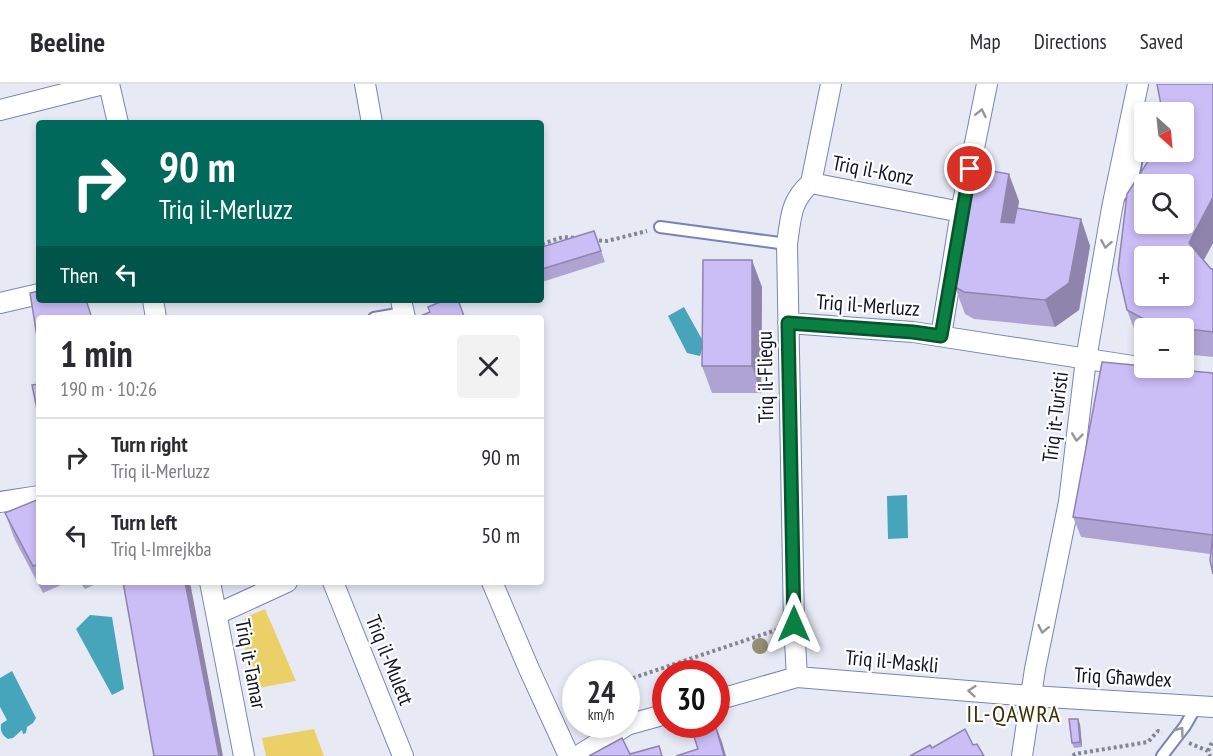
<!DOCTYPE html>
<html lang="en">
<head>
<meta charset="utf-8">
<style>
  :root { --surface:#fff; --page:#f2f2f3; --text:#2b2b33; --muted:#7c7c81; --line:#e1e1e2 }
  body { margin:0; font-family:"PT Sans Narrow",sans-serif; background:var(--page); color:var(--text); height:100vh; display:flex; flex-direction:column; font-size:22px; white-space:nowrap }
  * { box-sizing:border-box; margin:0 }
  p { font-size:20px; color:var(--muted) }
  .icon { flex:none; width:33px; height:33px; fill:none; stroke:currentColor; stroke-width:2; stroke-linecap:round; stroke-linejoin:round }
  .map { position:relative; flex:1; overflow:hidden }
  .drawer { position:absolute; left:36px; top:231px; width:508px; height:270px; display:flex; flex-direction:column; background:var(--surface); border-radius:6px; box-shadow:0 3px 9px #0003 }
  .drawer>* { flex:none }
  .hud { position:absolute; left:36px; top:36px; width:508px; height:183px; border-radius:6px; box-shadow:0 3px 9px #0003; background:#00695c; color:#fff; overflow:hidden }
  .needle { width:39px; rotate:153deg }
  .tools { position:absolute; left:1134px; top:18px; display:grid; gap:12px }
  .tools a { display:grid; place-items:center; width:60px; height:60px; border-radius:6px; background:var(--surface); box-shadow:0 3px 9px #0003; font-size:30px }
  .speed { position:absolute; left:562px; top:576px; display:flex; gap:12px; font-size:30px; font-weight:700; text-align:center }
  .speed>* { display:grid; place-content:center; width:78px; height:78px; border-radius:50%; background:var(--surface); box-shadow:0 3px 9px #0003; line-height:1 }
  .speed small { font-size:15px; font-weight:400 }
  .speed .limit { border:9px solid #d22; background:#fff; color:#111 }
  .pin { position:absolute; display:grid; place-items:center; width:51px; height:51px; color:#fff; margin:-26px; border:3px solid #fff; border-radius:50%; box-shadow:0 2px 6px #0007 }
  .me { position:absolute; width:66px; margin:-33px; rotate:0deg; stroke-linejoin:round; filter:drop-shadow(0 0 4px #0008) }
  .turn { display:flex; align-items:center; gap:21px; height:126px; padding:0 24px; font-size:27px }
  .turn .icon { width:78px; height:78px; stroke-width:2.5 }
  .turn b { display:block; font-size:42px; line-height:51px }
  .then { display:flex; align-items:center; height:57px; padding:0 24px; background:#0003; gap:12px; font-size:22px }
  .round { display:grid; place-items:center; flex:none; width:63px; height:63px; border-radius:6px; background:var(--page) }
  .overview { display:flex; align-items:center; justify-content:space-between; height:102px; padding:0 24px }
  h1 { font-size:36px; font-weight:800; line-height:45px }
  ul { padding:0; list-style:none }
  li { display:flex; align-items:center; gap:18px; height:78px; padding:0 24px; border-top:2px solid var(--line) }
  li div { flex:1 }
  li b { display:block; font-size:22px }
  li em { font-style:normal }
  header { display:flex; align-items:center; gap:36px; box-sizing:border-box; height:84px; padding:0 30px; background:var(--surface); border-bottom:2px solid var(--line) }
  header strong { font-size:28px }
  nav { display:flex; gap:33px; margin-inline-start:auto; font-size:21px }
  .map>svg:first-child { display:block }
  .green { fill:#ead067 }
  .water { fill:#46a4bb }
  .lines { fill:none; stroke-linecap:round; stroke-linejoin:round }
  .lane-casing { stroke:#7983b7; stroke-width:14 }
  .street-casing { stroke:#7983b7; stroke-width:22 }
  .path { stroke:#828594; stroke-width:4; stroke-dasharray:3 3; stroke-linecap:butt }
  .lane { stroke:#fff; stroke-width:10 }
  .street { stroke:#fff; stroke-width:20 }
  .tree { fill:#948e73 }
  .wall { fill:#afa3d4 }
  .shaded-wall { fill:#8e84ac }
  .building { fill:#cbbdf6; stroke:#8e84ac; stroke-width:1.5; fill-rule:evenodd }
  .oneway { stroke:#94959e }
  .route-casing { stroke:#07532c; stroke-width:15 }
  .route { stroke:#0b8043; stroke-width:10 }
  .labels { text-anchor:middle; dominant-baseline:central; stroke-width:4.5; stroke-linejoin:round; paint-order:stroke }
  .street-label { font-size:21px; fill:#111428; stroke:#fff }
  .quarter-label { font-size:24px; letter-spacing:1.5px; fill:#3c3207; stroke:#fff }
</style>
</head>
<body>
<header>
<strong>Beeline</strong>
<nav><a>Map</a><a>Directions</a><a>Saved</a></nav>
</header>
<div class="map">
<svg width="1213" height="672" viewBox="0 0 1213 672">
  <rect width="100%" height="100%" fill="#e7eaf5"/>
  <path class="green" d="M265,525l31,72 -43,8 -13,-63 6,-9z
    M314,645l10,27h-58l-4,-18z"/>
  <path class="water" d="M684,223l20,36 -4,13 -13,-3 -19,-37z
    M907,411l1,43 -20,1 -1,-43z
    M90,531l22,2 12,72 -12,6 -36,-66z
    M12,587l24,47 -3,5 -6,4 -1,6 -3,1 -1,-4 -9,8 -5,1c-6,-4 -8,-8 -7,-15l6,-4 -7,-13v-29z"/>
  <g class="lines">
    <defs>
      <path id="lane" d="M1118,115l15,-20 7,-37 -5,-21
        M660,143l127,17
        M374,234l29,-5
        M1162,672l23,-30 12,-21"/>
      <path id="street" d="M109,0l9,39
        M365,0l7,39
        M0,26l103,-26
        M811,99l150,29
        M153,216l3,18
        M401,216l4,18
        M0,219l39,-9
        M788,239l125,9 226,35
        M941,252l20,-124 26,-128
        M0,418l39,-6
        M210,498l34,174
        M333,498l70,174
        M492,498l37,87 40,87
        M217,530l70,-32
        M797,593l-3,-53 -7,-380c4,-26 3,-43 24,-61l20,-99
        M717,616l80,-23 234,19 182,11
        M578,672l49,-31 39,-11
        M1022,672l13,-87 34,-167 17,-143 26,-151 26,-124"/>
    </defs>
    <use href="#lane" class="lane-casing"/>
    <use href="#street" class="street-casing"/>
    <path class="path" d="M593,156l14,1 40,-10
      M542,160l21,-7 14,1
      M627,596l149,-50
      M565,617l11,-4
      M1189,659l19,8 2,5
      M1208,667l5,-11
      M1073,672l2,-2 73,-12 10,-11 4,2"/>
    <use href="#lane" class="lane"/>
    <use href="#street" class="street"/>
  </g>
  <circle class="tree" cx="760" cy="562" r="8"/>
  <path class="wall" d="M1213,0v159l-9,17 7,9h2v88l-29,-3v-26h-40v13l-7,-4 -10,-27 25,-155 10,-45z
    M1019,117l-1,7 63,11 9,27 -11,64 -24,17 -81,-8 -9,-5 -10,-27z
    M594,147l11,31 -63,20v-35z
    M762,203l-1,106h-49l-10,-27z
    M1213,289v202l-3,-21 -129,-17 -8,-20z
    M39,415v83h29l-25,11 -28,-53 -10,-27z
    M80,498h20l-15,7z
    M1080,640l2,23 -8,1 -2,-5z"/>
  <path class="shaded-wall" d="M1009,90l10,27 -8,48 -10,-27z
    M1213,113v46l-15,27 -9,-27z
    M1081,135l9,27 -11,64 -24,17 -10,-27z
    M752,176l10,27 -1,106 -9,-27z
    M185,498h5l33,174h-4z
    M1078,635l2,5 2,23 -2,-5z
    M715,640l7,18 4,14h-2z"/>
  <path class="building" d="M1157,0h56v113l-24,46 22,26h2v63l-58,-7 -28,-15 -9,-40 9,-76 25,-39v-3h32v-40h-22v-2zM1144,100h40v40h-40zM1144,172h40v40h-40z
    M975,84l34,6 -8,48 13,1 3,-15 64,11 -12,64 -24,17 -81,-8 -9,-5z
    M594,147l7,20 -59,18v-22z
    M703,176h49v106h-50z
    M39,207v9h47l6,18h-53l-1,25 -8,-50z
    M445,216h13l6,16 -5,2h-43l14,-6 -2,-5z
    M1102,278l42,4v2h15l54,5v201l-3,-14 3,-25 -140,-18z
    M39,300v35l-7,-34z
    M39,415v65l-6,2 -28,-53z
    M123,498h62l34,174h-65z
    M1069,635h9l2,23 -8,1z
    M690,640h25l9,32h-48l22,-7z
    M965,645l8,16 4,-1 7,12h-74l20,-11 2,3z
    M622,654l8,16 29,-8 3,10h-73z"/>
  <defs><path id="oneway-chevron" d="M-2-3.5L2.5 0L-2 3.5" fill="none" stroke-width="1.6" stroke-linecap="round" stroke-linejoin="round" transform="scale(1.5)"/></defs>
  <g class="oneway">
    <use href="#oneway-chevron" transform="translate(981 29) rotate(-78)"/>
    <use href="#oneway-chevron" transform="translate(1106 160) rotate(100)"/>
    <use href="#oneway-chevron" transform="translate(1077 353) rotate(97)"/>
    <use href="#oneway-chevron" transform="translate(1043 545) rotate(102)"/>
    <use href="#oneway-chevron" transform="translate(972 607) rotate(-175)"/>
    <use href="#oneway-chevron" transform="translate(1180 647) rotate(-53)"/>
  </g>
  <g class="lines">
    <defs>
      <path id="route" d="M794,540l-6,-301 125,9 28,4 29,-167"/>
    </defs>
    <use href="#route" class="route-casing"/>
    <use href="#route" class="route"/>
  </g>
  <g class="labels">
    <g class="street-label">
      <text transform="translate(873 86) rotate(11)">Triq il-Konz</text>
      <text transform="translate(868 221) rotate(4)">Triq il-Merluzz</text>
      <text transform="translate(765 293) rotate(-91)">Triq il-Fliegu</text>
      <text transform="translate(1055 333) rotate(-83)">Triq it-Turisti</text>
      <text transform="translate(390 576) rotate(68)">Triq il-Mulett</text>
      <text transform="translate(892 577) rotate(5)">Triq il-Maskli</text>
      <text transform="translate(251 580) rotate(79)">Triq it-Tamar</text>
      <text transform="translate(1123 593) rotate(3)">Triq Għawdex</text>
    </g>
    <g class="quarter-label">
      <text x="1014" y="629">IL-QAWRA</text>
    </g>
  </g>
</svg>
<div class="tools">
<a><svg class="needle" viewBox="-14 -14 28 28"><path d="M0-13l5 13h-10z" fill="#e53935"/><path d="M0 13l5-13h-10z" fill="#7c7c81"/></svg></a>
<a><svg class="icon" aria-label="search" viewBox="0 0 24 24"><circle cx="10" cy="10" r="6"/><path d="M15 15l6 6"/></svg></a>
<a>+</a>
<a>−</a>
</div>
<div class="speed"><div>24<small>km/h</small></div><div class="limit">30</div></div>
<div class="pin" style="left:970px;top:85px;background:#d93025"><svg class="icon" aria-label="arrive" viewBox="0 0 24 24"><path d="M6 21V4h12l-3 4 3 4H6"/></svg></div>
<svg class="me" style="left:794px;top:540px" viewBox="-20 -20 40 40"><path d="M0-17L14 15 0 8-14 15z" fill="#0b8043" stroke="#fff" stroke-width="4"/></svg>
<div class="hud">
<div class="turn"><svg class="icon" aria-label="right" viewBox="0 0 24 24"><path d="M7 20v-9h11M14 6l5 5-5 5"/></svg><div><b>90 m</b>Triq il-Merluzz</div></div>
<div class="then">Then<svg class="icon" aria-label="left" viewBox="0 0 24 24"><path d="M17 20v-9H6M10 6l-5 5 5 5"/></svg></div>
</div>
<section class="drawer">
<div class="overview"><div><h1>1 min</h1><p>190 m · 10:26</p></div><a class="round"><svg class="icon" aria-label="close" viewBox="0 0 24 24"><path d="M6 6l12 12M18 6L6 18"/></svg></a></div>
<ul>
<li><svg class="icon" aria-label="right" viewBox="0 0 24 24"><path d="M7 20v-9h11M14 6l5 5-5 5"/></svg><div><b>Turn right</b><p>Triq il-Merluzz</p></div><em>90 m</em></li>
<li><svg class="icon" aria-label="left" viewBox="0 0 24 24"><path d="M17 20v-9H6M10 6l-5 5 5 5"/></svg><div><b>Turn left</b><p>Triq l-Imrejkba</p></div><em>50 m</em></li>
</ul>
</section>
</div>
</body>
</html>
